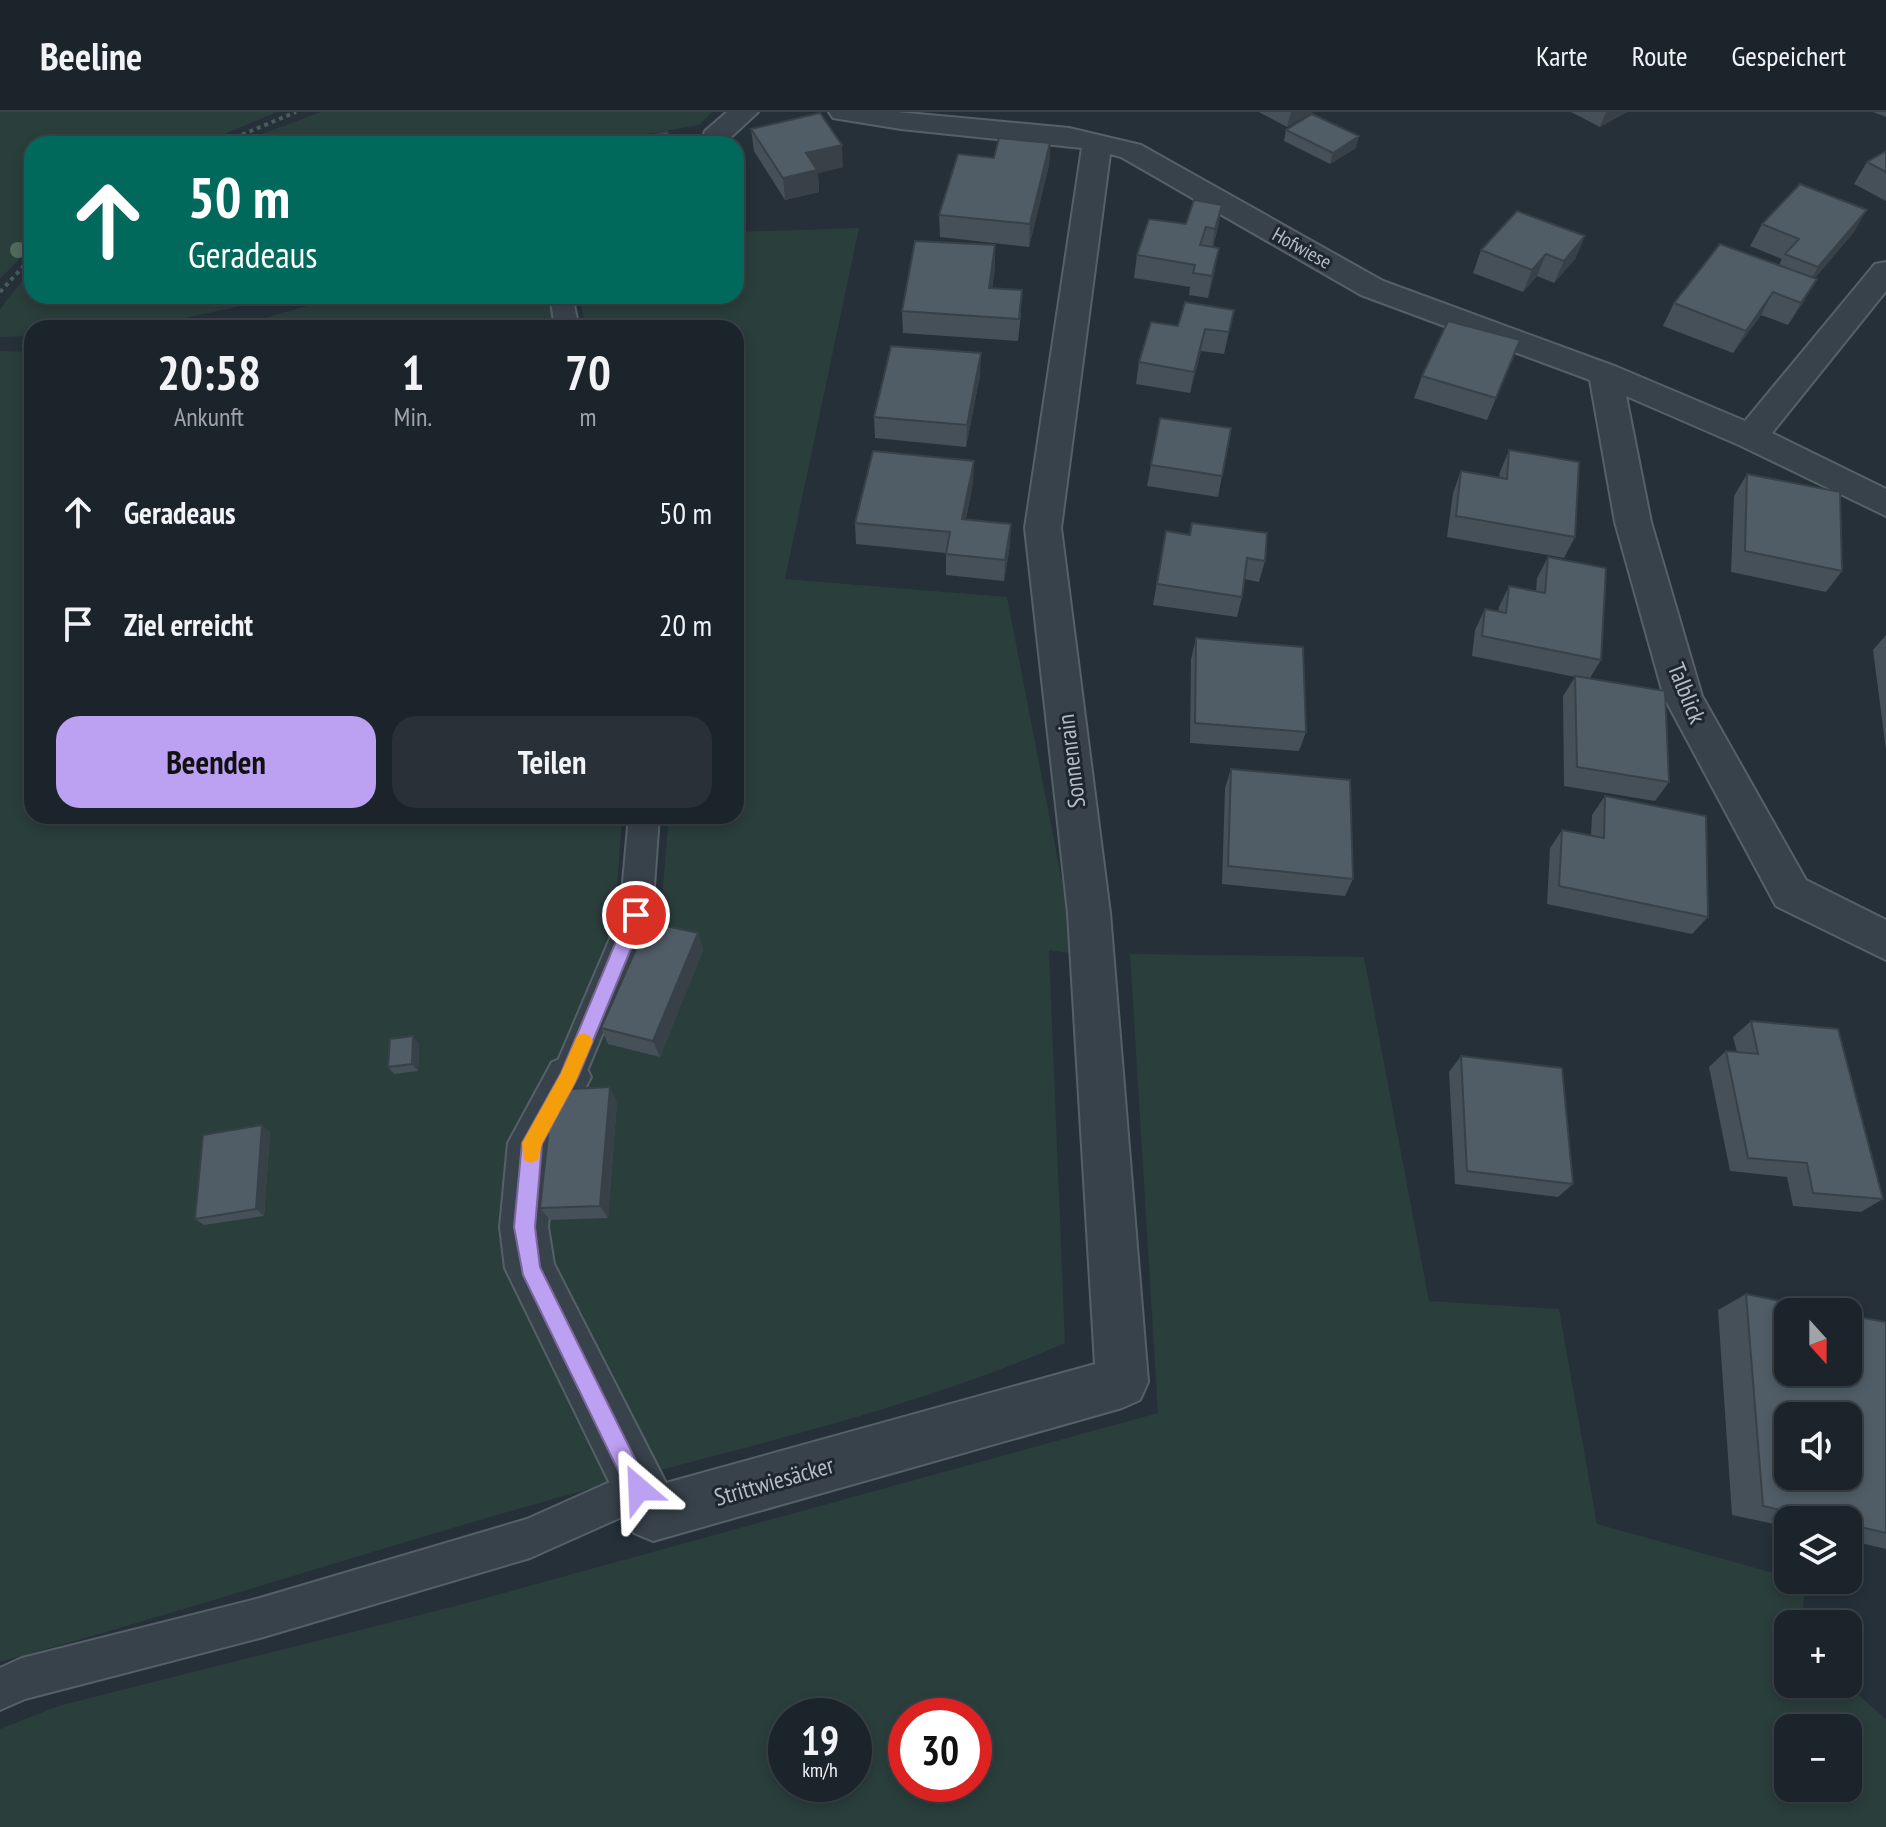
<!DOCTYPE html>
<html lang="de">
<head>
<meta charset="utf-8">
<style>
  :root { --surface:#1c242b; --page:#293037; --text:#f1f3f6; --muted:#a0a4a9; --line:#3a4147; --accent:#bca0f2 }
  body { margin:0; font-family:"PT Sans Narrow",sans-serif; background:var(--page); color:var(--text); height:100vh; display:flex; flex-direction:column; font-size:30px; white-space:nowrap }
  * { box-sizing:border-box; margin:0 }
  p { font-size:26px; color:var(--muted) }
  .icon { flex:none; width:44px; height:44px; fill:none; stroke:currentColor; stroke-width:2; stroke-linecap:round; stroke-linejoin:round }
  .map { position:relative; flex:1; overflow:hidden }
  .drawer { position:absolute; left:24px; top:208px; width:720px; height:504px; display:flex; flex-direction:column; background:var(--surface); border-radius:24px; box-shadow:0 4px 12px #0003,0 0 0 2px var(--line) }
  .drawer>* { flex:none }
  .guide { position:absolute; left:24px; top:24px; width:720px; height:168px; border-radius:24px; box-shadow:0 4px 12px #0003,0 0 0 2px var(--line); background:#00695c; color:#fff; overflow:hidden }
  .needle { width:52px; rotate:159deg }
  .fabs { position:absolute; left:1774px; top:1186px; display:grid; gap:16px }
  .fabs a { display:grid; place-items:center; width:88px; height:88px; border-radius:16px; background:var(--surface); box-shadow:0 4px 12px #0003,0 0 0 2px var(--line); font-size:40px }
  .speed { position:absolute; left:768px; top:1586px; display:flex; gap:16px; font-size:40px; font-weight:700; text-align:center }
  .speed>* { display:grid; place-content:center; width:104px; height:104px; border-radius:50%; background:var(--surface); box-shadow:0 4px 12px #0003,0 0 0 2px var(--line); line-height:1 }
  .speed small { font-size:20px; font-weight:400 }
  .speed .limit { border:12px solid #d22; background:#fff; color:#111 }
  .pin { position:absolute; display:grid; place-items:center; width:68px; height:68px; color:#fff; margin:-34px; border:4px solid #fff; border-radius:50%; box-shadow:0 2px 8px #0007 }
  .me { position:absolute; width:88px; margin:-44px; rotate:334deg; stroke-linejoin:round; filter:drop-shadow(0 0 6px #0008) }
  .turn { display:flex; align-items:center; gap:28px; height:168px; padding:0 32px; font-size:36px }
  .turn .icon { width:104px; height:104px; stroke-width:2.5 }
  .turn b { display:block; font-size:56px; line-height:68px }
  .eta { display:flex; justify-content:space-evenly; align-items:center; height:136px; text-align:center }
  .eta b { font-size:48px; font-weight:600; line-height:56px }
  .primary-button { display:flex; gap:16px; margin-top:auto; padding:16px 32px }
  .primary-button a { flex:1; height:92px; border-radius:24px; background:var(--accent); color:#111; font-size:32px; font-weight:600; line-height:92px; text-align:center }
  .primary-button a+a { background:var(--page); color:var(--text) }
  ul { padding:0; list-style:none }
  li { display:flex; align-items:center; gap:24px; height:112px; padding:0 32px }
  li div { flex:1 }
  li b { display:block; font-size:30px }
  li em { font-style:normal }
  header { display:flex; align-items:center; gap:48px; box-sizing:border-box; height:112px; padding:0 40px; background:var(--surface); border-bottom:2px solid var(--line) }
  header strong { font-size:38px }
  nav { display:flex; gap:44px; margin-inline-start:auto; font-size:28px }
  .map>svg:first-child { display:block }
  .green { fill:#2a3e3c; fill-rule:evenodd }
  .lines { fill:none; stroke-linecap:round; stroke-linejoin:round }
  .service-casing { stroke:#566068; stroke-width:4 }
  .minor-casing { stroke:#566068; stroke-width:4 }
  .path { stroke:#495b5b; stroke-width:4; stroke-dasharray:4 4; stroke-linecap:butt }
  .service { fill:#38424a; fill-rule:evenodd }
  .minor { fill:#38424a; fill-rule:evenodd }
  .tree { fill:#506a5c }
  .wall { fill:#455059 }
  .shaded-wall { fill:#384148 }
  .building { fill:#505d67; stroke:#384148; stroke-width:2; fill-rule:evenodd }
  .route { fill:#bca0f2; stroke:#7a689d; stroke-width:2 }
  .slow { fill:#f59e0b }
  .labels { text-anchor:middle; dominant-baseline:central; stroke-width:6; stroke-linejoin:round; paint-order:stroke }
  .far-street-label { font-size:20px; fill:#b4bdc5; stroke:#1e272f }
  .street-label { font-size:24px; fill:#b4bdc5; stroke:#1e272f }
</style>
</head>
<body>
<header>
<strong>Beeline</strong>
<nav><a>Karte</a><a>Route</a><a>Gespeichert</a></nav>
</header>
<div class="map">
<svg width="1886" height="1715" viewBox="0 0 1886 1715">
  <rect width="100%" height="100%" fill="#253039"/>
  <path class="green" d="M0,0h277l-76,32h-169v102l-32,33z
    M321,0h391l-13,13 -110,19h-355z
    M859,116l-74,351 222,18 69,357 -27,-4 16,393c-162,71 -338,107 -508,155 -186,52 -370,113 -557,164v-1311l32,1v464h590l-5,74 45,6 7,-80h67v-488h-150l-7,-32h157v-64z
    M32,156v28h255l-149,32h-106v8l-32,1v-28z
    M343,184h203l6,5 4,27h-327z
    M1130,842l234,3 65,344 130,8 38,215 191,53v3l17,1 -3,43h-14v60h58l40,35v108h-1886v-98l58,-23 409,-103 691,-190zM786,1604h68v68h-68zM974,1604v68h-68v-68zM1848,1616v60h-60v-60z"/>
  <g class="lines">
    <defs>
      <path id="service" d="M550,184h22l7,32h-24z
        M629,704h30l-7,99 -72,173 -12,4 -12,-4 -5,-11 69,-162z
        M639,1357l14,6 6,14 -6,14 -123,55 -270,80 -235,61 -25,11v-42l22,-10 238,-60 267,-79z"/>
      <path id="minor" d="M727,0h31l-29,27v5h-28l4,-13z
        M829,0h68l172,16 72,17 242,136 234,86 128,54 130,-157 11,-2v29l-114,142 114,56v27l-147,-71 -113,-49 25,126 51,174 104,184 80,40v40l-110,-54 -112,-209 -49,-175 -25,-142 -229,-85 -240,-138 -11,-3 -49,374 49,385 38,469 -8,18 -18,8 -469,133 -19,-8 -129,-265 -5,-41 8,-84 44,-81 16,-6 16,6 7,15 -36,69 -7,81 6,37 112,219 429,-119 -27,-451 -43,-385 57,-380 -181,-19 -68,-11z"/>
    </defs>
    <use href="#service" class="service-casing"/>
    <use href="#minor" class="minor-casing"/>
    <path class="path" d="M220,32l76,-32
      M0,180l32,-35"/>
    <use href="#service" class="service"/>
    <use href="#minor" class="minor"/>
  </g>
  <circle class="tree" cx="18" cy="138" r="8"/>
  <path class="wall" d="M1259,0h54l-26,15z
    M1571,0h56l-27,15z
    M1873,0h13v5z
    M751,17l92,38 -25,6 1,19 -34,8 -31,-49z
    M1286,18l70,18 -26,16 -46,-23z
    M1050,31l-1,22 -20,82 -89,-10 -1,-22 55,-57z
    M1886,39v50l-32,-17 13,-22z
    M1222,93l-4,22 -5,20 2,23 -7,28 -19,-3 1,-8 -56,-9 3,-23 49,-31z
    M1762,112l92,8 -39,46 -11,23 -16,24 -27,-10 -28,38 -70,-27 11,-23 105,-38 3,-6 -32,-13z
    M1585,124l-10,23 -21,24 -17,-7 -14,16 -50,-19 8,-23z
    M995,155l-3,22 29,24 -3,28 -115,-8 -1,-22z
    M1234,198l-10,44 -23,-3 -11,42 -54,-9 3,-22 39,-36z
    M1520,228l-33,80 -73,-22 8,-22z
    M980,263l-14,72 -91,-9 -1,-21z
    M1509,338l66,87 -11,21 -117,-21 6,-44 8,-22 38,7 1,-6z
    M1151,353l71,11 -4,21 -71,-11z
    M1747,362l95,97 -16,21 -95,-20 3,-76z
    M973,370l-7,37 44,26 -6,36 -58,-6v-22l-90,-9 -1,-21z
    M1166,419l99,30 -6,21 -15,-3 -2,18 -5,20 -84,-12z
    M1548,445l53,103 -11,18 79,104 -14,19 -91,-15 -1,-90 12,-19 -103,-21 3,-26 10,-21 13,3 1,-5 10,-21 27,6 1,-14z
    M1886,523v115l-13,-100z
    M1196,526l110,94 -7,19 -109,-8 1,-84z
    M1231,657l122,110 -8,17 -123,-12 3,-96z
    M1605,684l103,121 -16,17 -145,-30 3,-56 12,-18 29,6 1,-21z
    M698,821l5,17 -43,107 -52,-13 -7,-16z
    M1751,909l132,178 -22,13 -68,-6 -6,-29 -57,-6 -21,-104 17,-16 11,1 -4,-15z
    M419,932l-1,27 -24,3 -6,-7z
    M1461,944l112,128 -15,13 -103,-13 -6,-112z
    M617,990l-9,116 -58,2 -10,-12z
    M270,1020l-6,84 -60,9 -9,-6z
    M1746,1182l140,28v227l-38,-9v-20h-60v7l-56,-12 -14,-205z"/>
  <path class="shaded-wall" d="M1291,0h22l-26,15z
    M1606,0h21l-27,15z
    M1359,24l-3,12 -26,16 3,-11z
    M1050,31l-1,22 -20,82 1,-23z
    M842,33l1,22 -25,6 1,19 -34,8 -2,-22 23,-25z
    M1222,93l-4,22 -7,24 4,-22z
    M1867,98l-13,22 -49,58 13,-23z
    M1585,124l-10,23 -21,24 10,-22z
    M995,133v22l-6,44v-23z
    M1219,136l-4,22 -7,28 4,-22z
    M1546,142l-9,22 -14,16 9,-22z
    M1817,167l-13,22 -16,24 13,-22z
    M1773,180l-12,23 -28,38 13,-22z
    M1205,217l-4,22 -11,42 4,-21z
    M981,241l-1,22 -14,72 1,-22z
    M974,349l-1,21 -11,58v-21z
    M1011,412l-1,21 -6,36 1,-21z
    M698,821l5,17 -43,107 -7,-16z
    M413,924l6,8 -1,27 -6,-7z
    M610,975l7,15 -9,116 -8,-12z
    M262,1013l8,7 -6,84 -8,-7z"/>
  <path class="building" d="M820,1l22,32 -36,8 11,17 -34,8 -32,-49z
    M1312,2l47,22 -26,17 -47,-23z
    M667,20l7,12h-64z
    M999,26l51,5 -20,81 -91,-9 19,-61 36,4z
    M1886,39v21l-19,-10z
    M1800,72l67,26 -49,57 -33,-13 14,-15 -37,-15z
    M1194,88l28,5 -7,24 -9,-2 -6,18 19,3 -7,28 -19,-3 2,-8 -58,-10 12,-36 37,5z
    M1517,99l68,25 -21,25 -18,-7 -14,16 -51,-20z
    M915,129l80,4 -6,43 33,2 -3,29 -117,-8z
    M1720,132l97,35 -16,24 -28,-11 -27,39 -72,-28z
    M1185,190l49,8 -5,22 -24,-3 -11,43 -55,-10 12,-40 27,4z
    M1448,209l72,19 -24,58 -74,-22z
    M891,234l90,7 -14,72 -93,-8z
    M1160,306l71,10 -9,48 -71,-11z
    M1509,338l70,12 -4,75 -119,-21 5,-45 46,8z
    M873,339l101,10 -12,58 49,5 -6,36 -59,-6 4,-22 -95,-9z
    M1747,362l93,18 2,79 -97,-20z
    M1192,411l75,10 -2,28 -18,-3 -5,39 -85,-13 9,-53 24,4z
    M1548,445l58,11 -5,92 -119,-24 3,-27 21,4 3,-27 36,7z
    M1196,526l107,9 3,85 -111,-9z
    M1575,564l90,15 4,91 -92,-15z
    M1231,657l119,11 3,99 -125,-13z
    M1605,684l101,20 2,101 -149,-31 3,-56 42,8z
    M648,810l50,11 -45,108 -52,-13z
    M1751,909l87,8 45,170 -70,-6 -6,-30 -59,-5 -22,-107 32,3z
    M413,924l-1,28 -24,3 2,-28z
    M1461,944l101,12 11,116 -106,-13z
    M610,975l-10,119 -60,2 13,-118z
    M262,1013l-6,84 -61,10 8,-84z
    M1746,1182l88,18h-46v60h60v-57l38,7v211l-38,-9v-4h-20l-65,-14zM1788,1304h60v60h-60z"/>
  <path class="route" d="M636,795l9,8 -67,162 -36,67 -7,83 5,40 110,222 -4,8 -7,3 -8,-3 -108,-222 -9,-48 8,-84 39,-70 66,-158z"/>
  <path class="slow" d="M583,921l7,3 3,5 -18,42 -33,61 -4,16 -7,3 -7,-3 -2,-17 39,-70 16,-37z"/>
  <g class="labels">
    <g class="far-street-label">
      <text transform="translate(1302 136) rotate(29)">Hofwiese</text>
    </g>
    <g class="street-label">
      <text transform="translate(1687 581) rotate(68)">Talblick</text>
      <text transform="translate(1071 649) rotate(-97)">Sonnenrain</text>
      <text transform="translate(774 1369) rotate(-16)">Strittwiesäcker</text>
    </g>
  </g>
</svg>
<div class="fabs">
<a><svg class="needle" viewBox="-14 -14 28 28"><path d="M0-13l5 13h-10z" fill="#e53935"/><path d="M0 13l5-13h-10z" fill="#a0a4a9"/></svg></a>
<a><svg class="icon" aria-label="sound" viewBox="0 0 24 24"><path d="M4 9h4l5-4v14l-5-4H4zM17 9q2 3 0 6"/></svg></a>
<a><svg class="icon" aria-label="layers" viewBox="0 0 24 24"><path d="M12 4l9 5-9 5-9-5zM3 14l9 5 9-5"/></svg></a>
<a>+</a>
<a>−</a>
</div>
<div class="speed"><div>19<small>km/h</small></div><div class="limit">30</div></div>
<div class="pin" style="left:636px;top:803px;background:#d93025"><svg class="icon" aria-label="arrive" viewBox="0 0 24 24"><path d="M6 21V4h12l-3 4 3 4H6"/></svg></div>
<svg class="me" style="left:639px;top:1377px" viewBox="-20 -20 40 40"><path d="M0-17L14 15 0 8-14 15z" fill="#bca0f2" stroke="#fff" stroke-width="4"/></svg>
<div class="guide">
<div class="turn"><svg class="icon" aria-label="ahead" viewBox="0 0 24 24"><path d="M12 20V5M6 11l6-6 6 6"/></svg><div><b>50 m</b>Geradeaus</div></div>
</div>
<section class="drawer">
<div class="eta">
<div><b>20:58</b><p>Ankunft</p></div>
<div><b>1</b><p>Min.</p></div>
<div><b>70</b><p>m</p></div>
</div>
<ul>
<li><svg class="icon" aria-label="ahead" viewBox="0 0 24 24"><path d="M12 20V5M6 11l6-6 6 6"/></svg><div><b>Geradeaus</b></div><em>50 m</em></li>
<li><svg class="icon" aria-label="arrive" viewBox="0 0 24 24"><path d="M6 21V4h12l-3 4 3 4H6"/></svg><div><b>Ziel erreicht</b></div><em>20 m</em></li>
</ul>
<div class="primary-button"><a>Beenden</a><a>Teilen</a></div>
</section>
</div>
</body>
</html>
